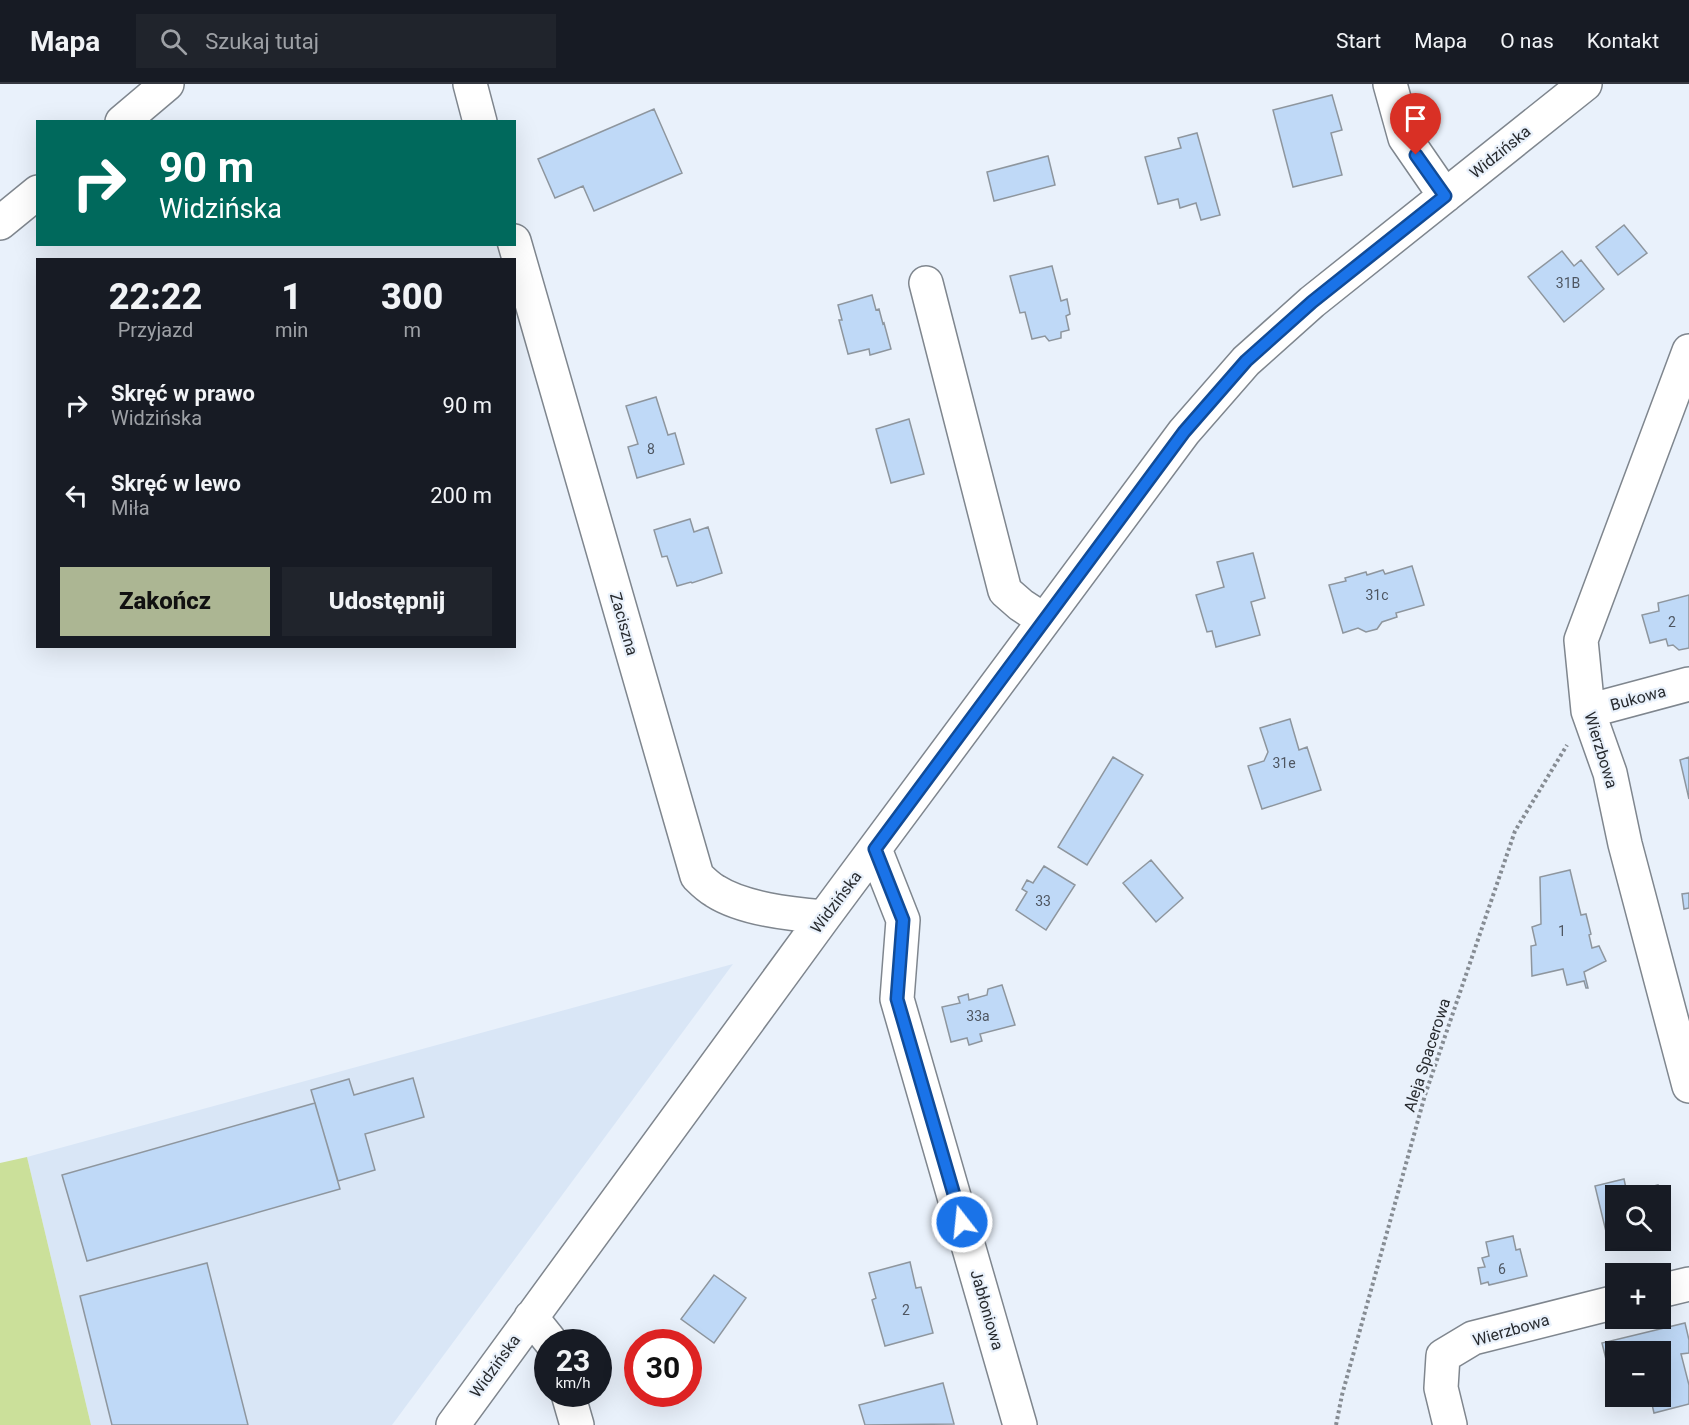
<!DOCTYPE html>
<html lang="pl">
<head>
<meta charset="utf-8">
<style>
  :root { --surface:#171b24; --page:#20242c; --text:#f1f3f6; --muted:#9ea1a6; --line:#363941; --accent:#acb693 }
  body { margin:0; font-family:Roboto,sans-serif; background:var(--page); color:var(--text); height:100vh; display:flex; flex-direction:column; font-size:22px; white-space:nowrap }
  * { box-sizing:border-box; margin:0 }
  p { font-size:20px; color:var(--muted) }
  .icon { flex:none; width:33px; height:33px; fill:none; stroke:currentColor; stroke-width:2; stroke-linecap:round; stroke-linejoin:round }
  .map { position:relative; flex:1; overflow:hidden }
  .sheet { position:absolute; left:36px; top:174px; width:480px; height:390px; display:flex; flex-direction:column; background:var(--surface); border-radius:0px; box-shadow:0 6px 24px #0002 }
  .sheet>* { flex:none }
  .guide { position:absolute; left:36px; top:36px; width:480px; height:126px; border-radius:0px; box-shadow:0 6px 24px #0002; background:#00695c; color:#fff; overflow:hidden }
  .controls { position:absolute; left:1605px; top:1101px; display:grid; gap:12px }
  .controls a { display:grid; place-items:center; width:66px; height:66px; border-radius:0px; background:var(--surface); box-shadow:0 6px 24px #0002; font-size:30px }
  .speed { position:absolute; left:534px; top:1245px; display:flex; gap:12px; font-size:30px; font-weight:700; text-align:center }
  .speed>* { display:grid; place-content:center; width:78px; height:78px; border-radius:50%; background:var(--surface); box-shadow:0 6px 24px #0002; line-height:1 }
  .speed small { font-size:15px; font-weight:400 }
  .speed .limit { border:9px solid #d22; background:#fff; color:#111 }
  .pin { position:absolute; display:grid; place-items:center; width:51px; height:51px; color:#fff; margin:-62px -26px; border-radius:50% 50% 50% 0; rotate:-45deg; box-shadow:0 0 6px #0007 }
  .pin .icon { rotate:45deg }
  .me { position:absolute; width:66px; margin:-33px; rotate:344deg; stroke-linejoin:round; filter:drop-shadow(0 0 4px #0008) }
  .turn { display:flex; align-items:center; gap:21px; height:126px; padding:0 24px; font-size:27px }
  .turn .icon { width:78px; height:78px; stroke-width:2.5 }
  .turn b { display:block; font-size:42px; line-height:51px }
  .eta { display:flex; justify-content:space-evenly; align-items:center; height:102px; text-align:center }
  .eta b { font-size:36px; font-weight:800; line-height:42px }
  .primary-button { display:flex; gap:12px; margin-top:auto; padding:12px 24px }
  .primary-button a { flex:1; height:69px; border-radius:0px; background:var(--accent); color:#111; font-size:24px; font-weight:800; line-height:69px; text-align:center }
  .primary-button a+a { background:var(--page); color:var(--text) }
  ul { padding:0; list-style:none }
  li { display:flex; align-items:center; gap:18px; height:90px; padding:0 24px }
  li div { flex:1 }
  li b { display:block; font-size:22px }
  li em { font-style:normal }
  header { display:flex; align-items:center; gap:36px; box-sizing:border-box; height:84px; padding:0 30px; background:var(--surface); border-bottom:2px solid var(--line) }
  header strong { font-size:28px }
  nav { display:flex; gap:33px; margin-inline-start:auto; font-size:21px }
  .search { width:420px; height:54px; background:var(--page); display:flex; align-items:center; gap:15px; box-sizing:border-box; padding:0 21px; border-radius:0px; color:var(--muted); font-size:22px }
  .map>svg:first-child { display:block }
  .built { fill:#d9e6f6 }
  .green { fill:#cbe09a }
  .building { fill:#bfd9f7; stroke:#8e969e; stroke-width:1.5 }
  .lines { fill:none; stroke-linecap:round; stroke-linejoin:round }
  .minor-casing { stroke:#7f868e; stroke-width:36 }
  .path { stroke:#868c93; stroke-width:4; stroke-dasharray:3 3; stroke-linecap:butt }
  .minor { stroke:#fff; stroke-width:33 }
  .route-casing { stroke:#114b97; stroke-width:15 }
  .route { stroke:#1a73e8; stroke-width:10 }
  .labels { text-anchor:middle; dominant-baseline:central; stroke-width:4.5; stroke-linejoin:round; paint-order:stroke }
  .number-label { font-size:14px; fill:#4e5661 }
  .street-label { font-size:16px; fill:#282b2f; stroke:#e9f1fb }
</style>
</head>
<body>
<header>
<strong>Mapa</strong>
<div class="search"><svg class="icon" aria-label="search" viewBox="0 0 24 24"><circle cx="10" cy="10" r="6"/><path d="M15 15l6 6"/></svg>Szukaj tutaj</div>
<nav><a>Start</a><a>Mapa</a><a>O nas</a><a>Kontakt</a></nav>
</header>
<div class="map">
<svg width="1689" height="1341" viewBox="0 0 1689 1341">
  <rect width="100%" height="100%" fill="#e9f1fb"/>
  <path class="built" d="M733,880l-341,461h-301l-64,-268z"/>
  <path class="green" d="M27,1073l64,268h-91v-262z"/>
  <path class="building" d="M1332,11l10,35 -11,3 11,42 -49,12 -20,-77z
    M654,25l28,64 -88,38 -11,-25 -28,12 -17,-39z
    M1197,49l23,82 -19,5 -5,-17 -16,5 -2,-9 -20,5 -13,-47 36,-9 -3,-10z
    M1048,72l7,29 -61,16 -7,-29z
    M1624,141l23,28 -29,22 -22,-28z
    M1562,167l12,15 7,-6 23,29 -40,33 -36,-45z
    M1052,182l9,35 6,-2 3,15 -4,2 3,14 -8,2v6l-12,3 -4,-5 -13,3 -7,-27 -5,1 -10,-37z
    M872,211l4,15 3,-1 4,15 1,-1 7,26 -21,6 -1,-6 -21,5 -9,-34h3l-4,-15z
    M656,313l12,38 7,-2 9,31 -47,14 -9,-31 10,-3 -12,-38z
    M909,335l15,55 -33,9 -15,-54z
    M690,435l4,13 14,-5 14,46 -30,10 -1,-1 -14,4 -10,-30 -5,1 -8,-27z
    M1253,469l12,45 -14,4 9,33 -44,12 -4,-16 -5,1 -11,-37 28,-8 -7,-25z
    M1412,482l12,39 -28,8 1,4 -15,5 -5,7 -11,3 -8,-4 -15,5 -14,-48 17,-4 -1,-3 21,-6 1,3 16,-5 2,4z
    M1689,511v53l-10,2 -6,-5 -5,1 -2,-7 -16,4 -8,-28 17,-4 -1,-8z
    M1290,635l9,31 8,-3 14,43 -59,19 -14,-43 16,-5 4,-9 -8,-24z
    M1113,673l30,18 -56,90 -29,-18z
    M1689,673v42l-9,-39z
    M1151,776l32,38 -27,24 -33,-39z
    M1044,782l31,19 -29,45 -30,-20 11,-18 -5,-3 5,-9 6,3z
    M1570,786l11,45 5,-1 5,20 -2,1 3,13 7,-2 7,15 -22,11 4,16h-2l-2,-7 -17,4 -4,-16 -31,7 -1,-30 5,-1 -4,-18 9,-3 -1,-47z
    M1689,809v15l-5,1 -2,-15z
    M1002,901l13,40 -35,9 2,7 -13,4 -2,-7 -16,4 -9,-35 18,-4 -2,-6 10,-3 1,6 18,-5 1,-6z
    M413,994l11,39 -59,17 10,36 -37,11 -27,-91 38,-11 5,16z
    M315,1019l25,86 -253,72 -25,-86z
    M1624,1095l3,14 31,-8 2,11h-44v43l-8,1 -13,-54z
    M1513,1152l3,14 4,-1 7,27 -38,9 -1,-3 -7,2 -3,-16 7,-1 -3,-9 7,-2 -3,-14z
    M910,1178l6,26 5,-1 12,46 -48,13 -13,-46 4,-2 -7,-25z
    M207,1179l41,162h-136l-32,-129z
    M714,1191l32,23 -32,45 -33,-24z
    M1685,1239l4,17v13l-8,1 8,31v19l-35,9 -4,-17h10v-44h-44v31l-4,1 -10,-41z
    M638,1287v16l-8,-6z
    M943,1299l11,41 -89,1 -6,-20z
    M645,1310h26l-10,12z"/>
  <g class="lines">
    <defs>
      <path id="minor" d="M470,0l10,38
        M1390,0l15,54 40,58
        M122,38l45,-38
        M0,139l38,-31
        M514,157l183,635c5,5 11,11 18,15 28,18 76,23 109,26
        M926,199l79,308 16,14 23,15
        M1689,267l-108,289 7,71 22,62 15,71 64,242
        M1588,627l101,-27
        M875,765l28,71 -6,79 123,426
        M1660,1207l29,-7
        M531,1233l20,25
        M568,1310l9,31
        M453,1341l371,-508 360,-485 62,-71 66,-59 273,-218
        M1450,1341l-9,-37 2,-32 30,-18 143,-36"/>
    </defs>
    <use href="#minor" class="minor-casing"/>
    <path class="path" d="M1336,1341l6,-30 83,-300 90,-264 52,-86"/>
    <use href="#minor" class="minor"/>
  </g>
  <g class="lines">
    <defs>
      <path id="route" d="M962,1138l-65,-223 6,-79 -28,-71 309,-417 62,-71 66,-59 133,-106 -29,-41"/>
    </defs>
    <use href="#route" class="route-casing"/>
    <use href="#route" class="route"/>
  </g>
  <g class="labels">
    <g class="number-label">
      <text x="1568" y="199">31B</text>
      <text x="651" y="365">8</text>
      <text x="1377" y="511">31c</text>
      <text x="1672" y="538">2</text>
      <text x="1284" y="679">31e</text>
      <text x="1043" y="817">33</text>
      <text x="1562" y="847">1</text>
      <text x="978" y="932">33a</text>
      <text x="1502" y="1185">6</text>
      <text x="906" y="1226">2</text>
    </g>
    <g class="street-label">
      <text transform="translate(1500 68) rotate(-39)">Widzińska</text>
      <text transform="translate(624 540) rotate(74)">Zaciszna</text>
      <text transform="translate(1638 614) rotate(-15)">Bukowa</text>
      <text transform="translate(1601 666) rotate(73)">Wierzbowa</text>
      <text transform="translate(836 818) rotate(-53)">Widzińska</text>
      <text transform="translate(1427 971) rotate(-72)">Aleja Spacerowa</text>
      <text transform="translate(987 1226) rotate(74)">Jabłoniowa</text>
      <text transform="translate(1511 1246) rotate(-16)">Wierzbowa</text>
      <text transform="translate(495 1282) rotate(-54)">Widzińska</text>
    </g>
  </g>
</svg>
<div class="controls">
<a><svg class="icon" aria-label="search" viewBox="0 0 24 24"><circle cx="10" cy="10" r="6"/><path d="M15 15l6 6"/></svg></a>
<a>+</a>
<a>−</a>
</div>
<div class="speed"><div>23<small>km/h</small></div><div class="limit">30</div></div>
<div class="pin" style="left:1416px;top:71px;background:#d93025"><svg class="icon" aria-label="arrive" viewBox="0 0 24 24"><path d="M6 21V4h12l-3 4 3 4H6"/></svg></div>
<svg class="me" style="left:962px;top:1138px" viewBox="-20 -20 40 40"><circle r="17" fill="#1a73e8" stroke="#fff" stroke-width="3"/><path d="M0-11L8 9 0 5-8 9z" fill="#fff"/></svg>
<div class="guide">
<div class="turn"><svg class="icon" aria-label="right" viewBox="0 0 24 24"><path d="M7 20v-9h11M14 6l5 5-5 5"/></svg><div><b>90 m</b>Widzińska</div></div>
</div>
<section class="sheet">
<div class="eta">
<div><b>22:22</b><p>Przyjazd</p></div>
<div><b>1</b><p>min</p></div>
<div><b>300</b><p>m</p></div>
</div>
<ul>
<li><svg class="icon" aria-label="right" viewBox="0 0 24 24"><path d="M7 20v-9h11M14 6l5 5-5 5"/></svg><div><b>Skręć w prawo</b><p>Widzińska</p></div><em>90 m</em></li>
<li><svg class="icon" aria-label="left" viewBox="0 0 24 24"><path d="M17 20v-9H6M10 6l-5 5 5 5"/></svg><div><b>Skręć w lewo</b><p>Miła</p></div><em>200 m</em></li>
</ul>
<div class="primary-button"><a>Zakończ</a><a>Udostępnij</a></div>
</section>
</div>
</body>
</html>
